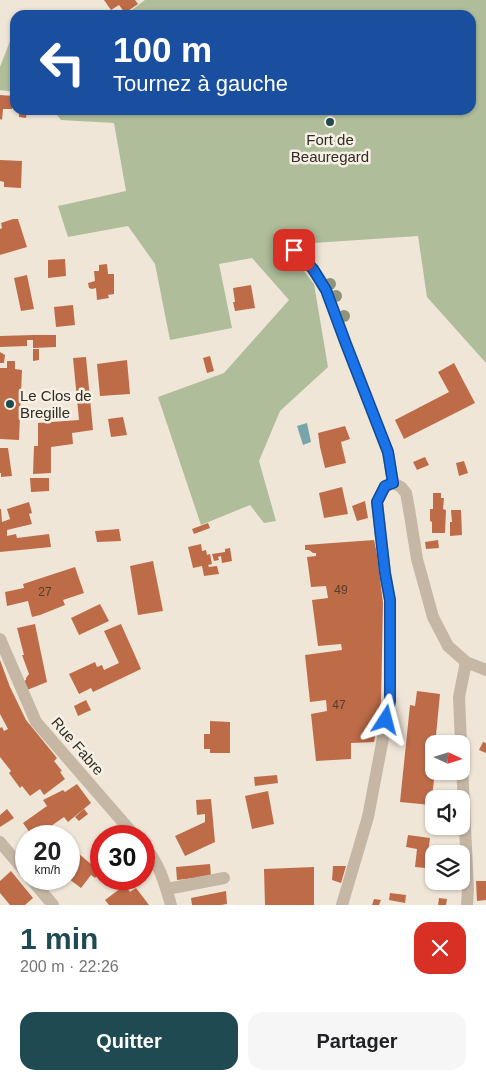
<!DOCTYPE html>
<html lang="fr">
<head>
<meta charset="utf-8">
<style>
  :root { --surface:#fff; --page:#f6f6f6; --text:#202124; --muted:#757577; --accent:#1f4a51 }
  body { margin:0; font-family:Helvetica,sans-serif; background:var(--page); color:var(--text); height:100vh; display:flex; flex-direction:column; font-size:19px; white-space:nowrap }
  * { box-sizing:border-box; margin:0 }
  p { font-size:16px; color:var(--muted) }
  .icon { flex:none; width:28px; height:28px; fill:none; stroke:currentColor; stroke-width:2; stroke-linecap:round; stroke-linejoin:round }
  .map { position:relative; height:905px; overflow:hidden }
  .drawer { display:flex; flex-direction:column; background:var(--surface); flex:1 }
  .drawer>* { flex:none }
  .guide { position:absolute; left:10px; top:10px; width:466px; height:105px; border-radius:15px; box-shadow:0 1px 4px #0004; background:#1a4fa0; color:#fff; overflow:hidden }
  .needle { width:32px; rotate:94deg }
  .controls { position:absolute; left:425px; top:735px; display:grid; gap:10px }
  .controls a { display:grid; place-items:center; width:45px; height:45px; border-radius:10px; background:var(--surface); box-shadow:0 1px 4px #0004; font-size:25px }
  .speed { position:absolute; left:15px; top:825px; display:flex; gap:10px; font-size:25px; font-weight:700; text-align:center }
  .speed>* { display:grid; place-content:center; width:65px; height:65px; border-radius:50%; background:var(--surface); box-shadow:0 1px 4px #0004; line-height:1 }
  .speed small { font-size:12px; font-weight:400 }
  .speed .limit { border:8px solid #d22; background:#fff; color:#111 }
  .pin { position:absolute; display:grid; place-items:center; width:42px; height:42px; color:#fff; margin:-21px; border-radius:10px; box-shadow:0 2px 8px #0006 }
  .me { position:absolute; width:55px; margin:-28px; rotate:9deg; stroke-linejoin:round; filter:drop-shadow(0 0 4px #0008) }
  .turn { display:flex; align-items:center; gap:18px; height:105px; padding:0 20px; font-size:22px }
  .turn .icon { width:65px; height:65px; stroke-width:2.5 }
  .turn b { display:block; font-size:35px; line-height:42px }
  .round { display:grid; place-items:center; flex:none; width:52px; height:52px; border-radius:15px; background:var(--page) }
  .head { display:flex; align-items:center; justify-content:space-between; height:85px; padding:0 20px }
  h1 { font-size:30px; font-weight:800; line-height:38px; color:var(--accent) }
  .action { display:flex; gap:10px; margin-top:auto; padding:10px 20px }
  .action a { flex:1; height:58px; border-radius:15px; background:var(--accent); color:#fff; font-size:20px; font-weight:800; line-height:58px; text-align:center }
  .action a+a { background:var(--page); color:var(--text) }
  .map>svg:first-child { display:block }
  .green { fill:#afbd9a }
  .water { fill:#79a5aa }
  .building { fill:#be6c48 }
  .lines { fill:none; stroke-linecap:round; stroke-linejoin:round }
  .minor { stroke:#c6b7a5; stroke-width:12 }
  .tree { fill:#8f9379 }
  .route-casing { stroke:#114b97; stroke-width:12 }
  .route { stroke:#1a73e8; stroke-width:9 }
  .poi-dot { fill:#1f4a51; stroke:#f7f0e4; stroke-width:2 }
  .labels { text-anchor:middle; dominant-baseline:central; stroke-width:5; stroke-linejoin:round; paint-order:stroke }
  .number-label { font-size:12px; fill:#553b2e }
  .poi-label { font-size:15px; fill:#322b26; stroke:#f7f0e4 }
  .street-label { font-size:15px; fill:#322b26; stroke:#f7f0e4 }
</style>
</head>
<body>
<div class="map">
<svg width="486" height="905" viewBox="0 0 486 905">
  <rect width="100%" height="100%" fill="#efe6d8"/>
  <path class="green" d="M145,0h341v363l-59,-66 -9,-61 -134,9 30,39 14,83 -48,44 -21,50 17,60 -12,2 -14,-18 -49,20 -43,-128 66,-24 65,-73 -37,-42 -33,6 13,64 -62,12 -15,-76 -27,-38 -60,11 -10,-31 68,-15 -12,-68 -53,-3 -8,-10h418v-95h-346z
    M15,28v64l-15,-2v-23z"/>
  <path class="water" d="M307,423l4,19 -8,3 -6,-19z"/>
  <path class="building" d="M104,0h31l3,4 -13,9 -6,-8 -8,5z
    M0,95l13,1 -1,13h-9l-1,11 -2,-1z
    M19,110h8l-1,8 -7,-1z
    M0,160l22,1 -1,27 -17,-1v-5l-4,-1z
    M13,219h5l9,28 -27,8v-26l2,-1 -1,-5z
    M65,259l1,17 -18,2v-18z
    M107,264l1,10h6v20l-6,1 1,3 -12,2 -1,-12 -4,1 -3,-1 -1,-5 7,-2 -1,-10h5v-6z
    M27,275l7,34 -13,2 -7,-33z
    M251,285l4,23 -20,3 -2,-9h2l-2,-14z
    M73,305l2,20 -19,2 -2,-20z
    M33,335h23v12l-23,1v-8h-6v6l-27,1v-11z
    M33,349h6v11l-6,1z
    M0,352l5,3 -1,8h-4z
    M210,356l4,15 -7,2 -4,-15z
    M86,357l7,73 -21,3 1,11 -22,3v26l-18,1 1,-28h4v-23l41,-3 -6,-62z
    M127,360l3,34 -30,2 -3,-32z
    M7,361h8v8l7,1 -3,70 -19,-1v-71h7z
    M454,363l21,40 -71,36 -9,-19 54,-28 -11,-20z
    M123,417l4,18 -16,2 -3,-18z
    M345,426l5,13 -9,3 5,21 -21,5 -5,-21 -2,-14z
    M0,448h8l4,28 -11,1v-4h-1z
    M425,457l4,8 -12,5 -4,-8z
    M464,461l4,12 -9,3 -3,-13z
    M30,478h19v13l-18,1z
    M342,487l6,27 -24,4 -5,-25z
    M433,493h8v5h3l-1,11 3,1 -1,23h-13v-11l-2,-1v-12h3z
    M365,501l3,17 -11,3 -5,-15z
    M29,502l3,11 -3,1 3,10 -25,6v6l9,-2 1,4 32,-4 2,13 -51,5v-43h1l1,13 8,-3 -3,-10z
    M451,510h10l1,25 -12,1v-14h2z
    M208,523l2,5 -16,6 -2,-5z
    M119,529l2,12 -24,1 -2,-11z
    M374,540l3,14 6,49 -2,99 -7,40 -23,1v16l-35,2 -5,-47 16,-3 -1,-11 -16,2 -5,-47 37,-5 -1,-6 -23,2 -6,-46 16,-2 -2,-12 -15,1 -4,-30 9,-1v-3h-3l-4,-3h-4v-5z
    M438,540l1,8 -13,1 -1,-7z
    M201,544l1,7 4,-1 1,5 3,-1 2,10 -4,1 1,2 8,-1 2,8 -15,2 -2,-10 -9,2 -5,-21z
    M230,548l2,13 -10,2 -1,-7 -3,1 1,3 -5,1 -2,-7 13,-2v-3z
    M153,561l10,50 -25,4 -8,-49z
    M75,567l9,26 -21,7 2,5 -25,10 -8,2 -4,-16 -21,5 -2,-14 19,-4 -1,-4z
    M100,604l9,17 -30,14 -8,-17z
    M35,624l12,58 -20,8 -3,-9 2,-1v-2l3,-4 -7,-19h2l-7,-27z
    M121,624l20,45 -48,23 -2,-4 -12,6 -10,-20 26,-12 2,5 5,-2 2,5 15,-7 -15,-32z
    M0,660l10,27 16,33 31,38 -3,3 8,10 -2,1 5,7 -21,16 -4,-6 -10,7 -8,-10 -2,2 -11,-15 2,-2 -11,-14v-29l2,-1 2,4 4,-2 -8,-15z
    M417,691l23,3 -4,41h7v9h-9v27h1l-4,34 -31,-3 10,-97 5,1z
    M86,700l5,10 -13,6 -4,-10z
    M210,721l20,1v31h-20v-4h-6v-15h6z
    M483,742l3,1v10l-7,-3z
    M277,775l1,8 -23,3 -1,-9z
    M77,784l14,19 -23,19 -4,-5 -27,19h-5l-9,-13 24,-17 -4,-6 20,-10 2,2z
    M268,791l6,33 -22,5 -7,-33z
    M211,799l4,43 -30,14 -10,-20 30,-14v-8l-8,1 -1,-15z
    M7,809l7,9 -14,9v-12z
    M84,809l4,5 -9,7 -4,-4z
    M408,835l22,3 -4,30 -11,-1 2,-18 -11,-2z
    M78,853l14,12 4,-5 5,4v6l-6,8 -4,-3 -10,13 -12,-9v-18l1,2z
    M210,864l1,12 -34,4 -1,-13z
    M333,866h13l-5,17 -9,-3z
    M314,867v38h-49l-1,-36z
    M11,871l22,27 -8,7h-15l-10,-12v-12z
    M476,881h10v19l-9,1z
    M125,885l5,7 6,-4 13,17h-40l-4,-5z
    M226,891l1,13 -6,1h-29l-1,-7z
    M390,893l16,2 -1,8 -16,-3z
    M439,898l8,1 -1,6h-8z
    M374,899l7,1 -2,5h-7z"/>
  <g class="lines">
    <path class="minor" d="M294,250l19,19 13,21 20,54 42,108 5,31
      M0,639l36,83 99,114
      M461,744l7,145 -1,16
      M461,744l-2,-47 7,-35
      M0,842l26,31
      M144,846c15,16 21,38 27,59
      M31,879l22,26
      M167,889l57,-11
      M342,905l26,-88 22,-116v-101l-5,-27 -8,-71 8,-15 8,-4 8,4 5,6 3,16 8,50 16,58 15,29 18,16 20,8"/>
  </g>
  <g class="tree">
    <circle cx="330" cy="284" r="6"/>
    <circle cx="336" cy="296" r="6"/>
    <circle cx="344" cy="316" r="6"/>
  </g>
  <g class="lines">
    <defs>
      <path id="route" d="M294,250l19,19 13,21 20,54 42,108 5,31 -8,3 -8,16 8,71 5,27v101l-4,19"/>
    </defs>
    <use href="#route" class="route-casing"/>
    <use href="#route" class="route"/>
  </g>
  <g class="poi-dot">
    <circle cx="330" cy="122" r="5"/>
    <circle cx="10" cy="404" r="5"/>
  </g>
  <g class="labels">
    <g class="number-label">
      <text x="341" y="590">49</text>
      <text x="45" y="592">27</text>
      <text x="339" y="705">47</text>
    </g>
    <g class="poi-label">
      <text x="330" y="139">Fort de<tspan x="330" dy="17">Beauregard</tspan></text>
      <text x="20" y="395" text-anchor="start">Le Clos de<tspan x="20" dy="17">Bregille</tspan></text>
    </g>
    <g class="street-label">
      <text transform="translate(78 746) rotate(49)">Rue Fabre</text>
    </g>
  </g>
</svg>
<div class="controls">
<a><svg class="needle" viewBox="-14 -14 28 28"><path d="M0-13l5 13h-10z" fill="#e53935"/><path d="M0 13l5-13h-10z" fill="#757577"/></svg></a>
<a><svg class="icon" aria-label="sound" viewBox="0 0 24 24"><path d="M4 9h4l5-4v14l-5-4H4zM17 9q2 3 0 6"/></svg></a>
<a><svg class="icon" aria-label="layers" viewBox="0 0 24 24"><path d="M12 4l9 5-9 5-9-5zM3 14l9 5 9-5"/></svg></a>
</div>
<div class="speed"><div>20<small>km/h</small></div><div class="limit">30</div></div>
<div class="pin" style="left:294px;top:250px;background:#d93025"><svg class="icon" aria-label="arrive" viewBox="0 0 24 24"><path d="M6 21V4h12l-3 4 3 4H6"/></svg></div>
<svg class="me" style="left:386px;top:720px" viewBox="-20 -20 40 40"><path d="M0-17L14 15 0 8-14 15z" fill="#1a73e8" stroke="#fff" stroke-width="4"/></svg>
<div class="guide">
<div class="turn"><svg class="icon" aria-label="left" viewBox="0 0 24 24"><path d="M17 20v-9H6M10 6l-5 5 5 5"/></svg><div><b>100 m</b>Tournez à gauche</div></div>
</div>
</div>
<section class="drawer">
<div class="head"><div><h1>1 min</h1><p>200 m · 22:26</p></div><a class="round" style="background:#d93025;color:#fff"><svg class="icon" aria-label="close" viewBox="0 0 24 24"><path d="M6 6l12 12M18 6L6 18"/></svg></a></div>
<div class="action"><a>Quitter</a><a>Partager</a></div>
</section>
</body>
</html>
